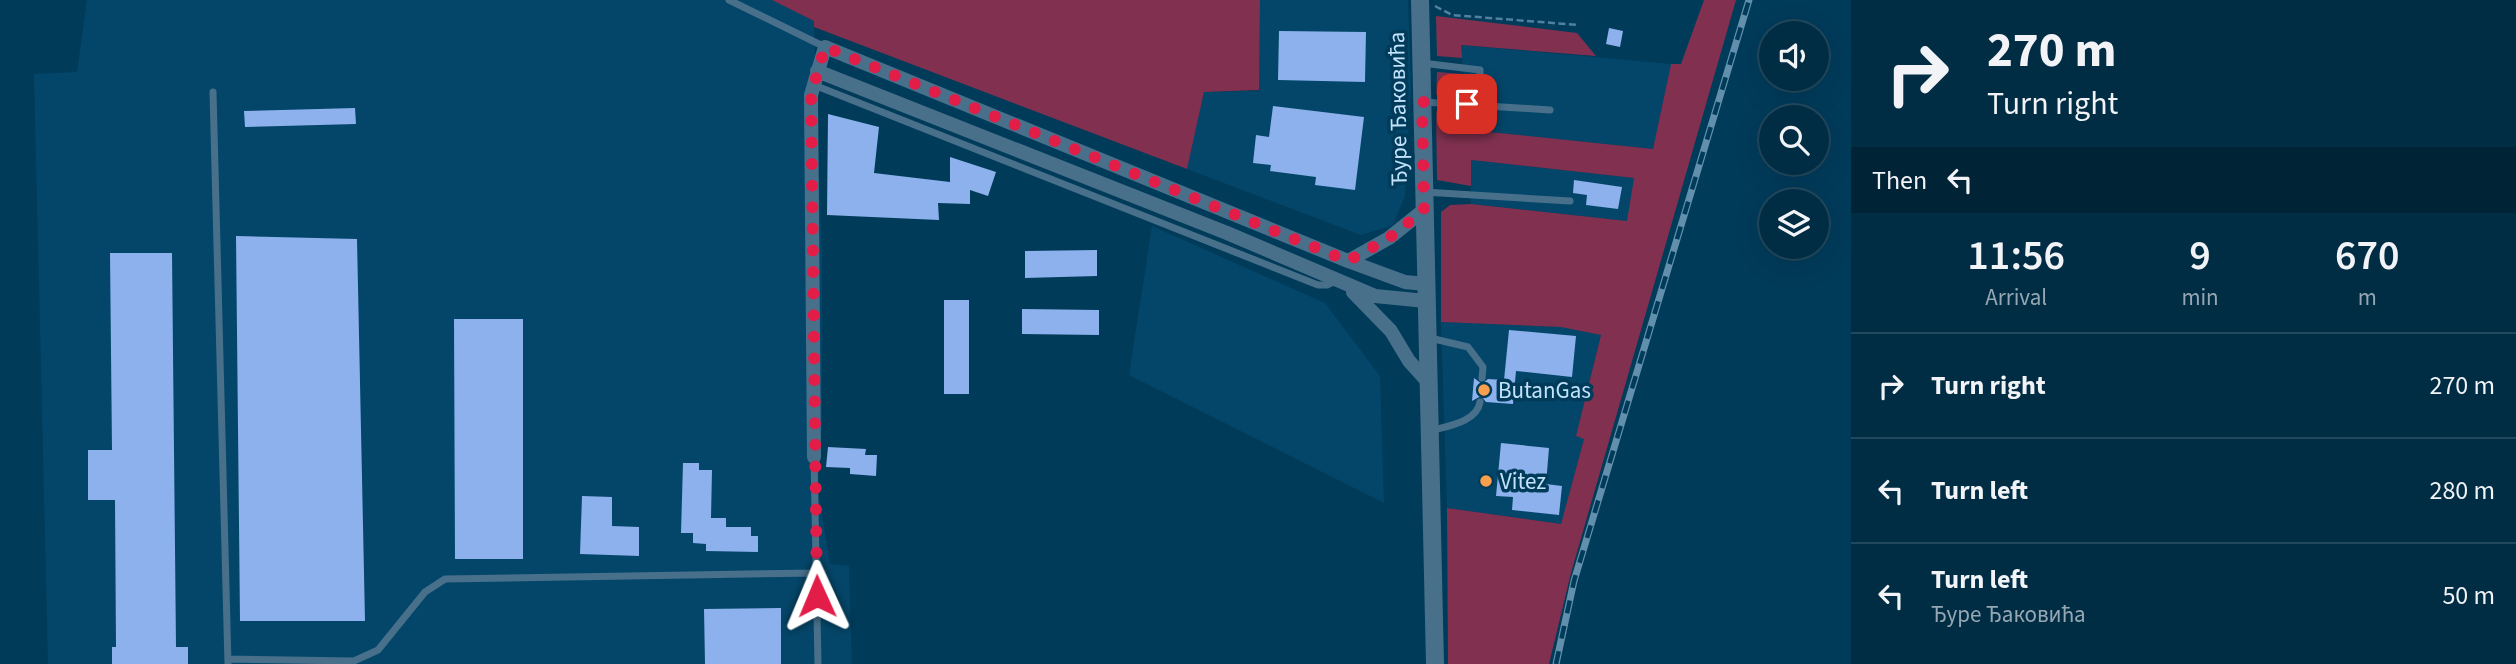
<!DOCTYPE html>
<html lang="en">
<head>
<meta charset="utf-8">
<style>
  :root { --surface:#002c44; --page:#0a344b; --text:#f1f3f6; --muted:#95a7b2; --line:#22485d }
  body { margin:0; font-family:"Source Sans 3",sans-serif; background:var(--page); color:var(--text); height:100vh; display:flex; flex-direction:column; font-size:26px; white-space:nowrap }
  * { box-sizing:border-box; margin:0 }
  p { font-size:23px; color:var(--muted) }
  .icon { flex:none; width:38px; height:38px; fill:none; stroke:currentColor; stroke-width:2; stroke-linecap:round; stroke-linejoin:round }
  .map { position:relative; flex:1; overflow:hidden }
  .sheet { display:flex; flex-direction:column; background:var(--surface); width:665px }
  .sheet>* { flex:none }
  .guide { background:#002c44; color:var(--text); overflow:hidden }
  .fabs { position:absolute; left:1759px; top:21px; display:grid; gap:14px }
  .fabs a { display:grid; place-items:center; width:70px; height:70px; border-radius:50%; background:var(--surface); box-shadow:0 7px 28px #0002,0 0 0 2px var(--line); font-size:35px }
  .pin { position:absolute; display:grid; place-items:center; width:60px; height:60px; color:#fff; margin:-30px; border-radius:14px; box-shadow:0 4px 10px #0006 }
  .me { position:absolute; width:77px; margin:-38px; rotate:359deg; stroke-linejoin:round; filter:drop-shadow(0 0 5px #0008) }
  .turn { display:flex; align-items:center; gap:24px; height:147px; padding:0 21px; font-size:32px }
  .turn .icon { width:91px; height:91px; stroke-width:2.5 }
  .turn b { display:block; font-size:49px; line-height:60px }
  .then { display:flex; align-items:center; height:66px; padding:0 21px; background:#0003; gap:14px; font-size:26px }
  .eta { display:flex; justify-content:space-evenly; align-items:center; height:119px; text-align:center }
  .eta b { font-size:42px; font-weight:600; line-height:49px }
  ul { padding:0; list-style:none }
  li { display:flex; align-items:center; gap:21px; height:105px; padding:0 21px; border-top:2px solid var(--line) }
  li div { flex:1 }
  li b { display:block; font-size:26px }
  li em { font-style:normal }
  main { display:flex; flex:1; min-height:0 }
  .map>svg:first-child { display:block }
  .built { fill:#044669 }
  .green { fill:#81314f }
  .building { fill:#8cb1ed }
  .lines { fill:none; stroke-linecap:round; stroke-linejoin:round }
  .path { stroke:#51819e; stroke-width:2.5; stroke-dasharray:7 3.5; stroke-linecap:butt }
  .service { stroke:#48708b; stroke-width:7 }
  .minor { stroke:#48708b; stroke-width:14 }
  .tertiary { stroke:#48708b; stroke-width:18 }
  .rail-casing { stroke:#6290ac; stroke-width:7 }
  .rail { stroke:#003b5a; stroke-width:4.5; stroke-dasharray:13; stroke-linecap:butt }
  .route { stroke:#e11d48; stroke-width:12; stroke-dasharray:0 21.6 }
  .poi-dot { fill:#fa9f4e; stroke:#003b5a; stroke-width:2.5 }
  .labels { text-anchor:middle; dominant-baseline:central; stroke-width:7; stroke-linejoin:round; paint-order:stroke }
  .street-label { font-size:23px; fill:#c3e3fc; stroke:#003b5a }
  .poi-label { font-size:23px; fill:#c3e3fc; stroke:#003b5a; text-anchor:start }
</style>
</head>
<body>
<main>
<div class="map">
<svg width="1851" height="664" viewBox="0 0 1851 664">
  <rect width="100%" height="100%" fill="#003b5a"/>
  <path class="built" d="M87,0h685l42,21 8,235v172l-4,61 12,75 19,2 3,98h-804l-14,-590 43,-2z
    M1260,0h148l3,88 -6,108 -12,29 -32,10 -174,-66 17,-77 55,-1z
    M1460,45l211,19 -18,85 -183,-19z
    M1470,160l164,18 -6,43 -157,-17z
    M1152,226l173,77 55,73 4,127 -255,-128z
    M1441,322l120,5 40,8 -25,101 8,2 -23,86 -114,-16z"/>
  <path class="green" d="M772,0h488l-1,90 -55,2 -17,77 -373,-142v-6z
    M1704,0h32l-165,573 -22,91h-101l-1,-156 114,16 23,-85 -8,-3 25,-101 -40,-8 -120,-5v-110l9,-7 21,-1 156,17 7,-43 -163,-18v26l-34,-6 -1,-69 32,3 2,16 183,19 18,-85h10z
    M1436,16l141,17 19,23 -135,-11 1,13 -25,-2z
    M1437,72l26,2 3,23 -30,-2z"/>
  <path class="building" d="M1609,28l14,3 -3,16 -14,-3z
    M1279,31l87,1 -1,50 -87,-2z
    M1273,106l91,11 -9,73 -40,-5 1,-8 -46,-6 1,-6 -18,-2 3,-28 13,2z
    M355,108l1,16 -111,3 -1,-16z
    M828,114l51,13 -5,46 76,9v-25l46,15 -8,24 -18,-6v14l-32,-1 1,17 -112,-5z
    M1574,180l48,7 -4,22 -32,-4 1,-10 -14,-2z
    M236,236l121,3 8,382h-125z
    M1097,250v26l-72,2v-27z
    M110,253h62l4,394h12v17h-76v-17h4l-1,-147h-27v-50h24z
    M944,300h25v94h-25z
    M1022,309l77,1v25l-77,-1z
    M454,319h69v240h-68z
    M1509,330l67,6 -4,41 -56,-6 -3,33 -27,-2 -5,-6 -9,5 2,-23 8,6 6,-5 16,1z
    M1501,443l48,5 -3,36 16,2 -3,29 -47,-5 1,-13 -17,-1z
    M828,447l38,2 -1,6h12l-1,21 -26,-2v-6l-24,-1z
    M683,463h16v7h13l-1,48h15v9h25v9h7v16l-52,-1v-7l-13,-1v-10h-12z
    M582,496l30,1v29l27,1v29l-59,-2z
    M781,608v56h-76l-1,-55z"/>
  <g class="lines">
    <path class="path" d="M1435,6l17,9 126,10"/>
    <path class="service" d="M729,0l96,47
      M1422,63l58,7 1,35
      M814,85l504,200h9l10,-5
      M213,92l15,572
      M1423,102l127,8
      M1424,192l146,9
      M1430,338l38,9 15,20 -1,11
      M1430,431c17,-5 47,-9 50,-29
      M814,457l4,207
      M228,659l126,2 24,-11 47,-58 20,-13 371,-6"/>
    <path class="minor" d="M817,71l410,162 148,63 51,5
      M1348,261l41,-23 35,-28
      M1353,292l38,39 18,30 19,21
      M814,457l-3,-362 14,-48 523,214 57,21 20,2"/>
    <path class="tertiary" d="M1420,0l15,664"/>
    <defs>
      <path id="rail" d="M1556,664l18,-83 175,-581"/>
    </defs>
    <use href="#rail" class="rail-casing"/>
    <use href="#rail" class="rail"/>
  </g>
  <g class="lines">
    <path class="route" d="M817,596l-6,-501 14,-48 523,214 41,-23 35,-28 -2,-108 45,2"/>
  </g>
  <g class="poi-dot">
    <circle cx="1484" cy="390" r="7"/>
    <circle cx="1486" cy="481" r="7"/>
  </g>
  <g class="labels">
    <g class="street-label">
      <text transform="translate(1398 109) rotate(-91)">Ђуре Ђаковића</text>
    </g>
    <g class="poi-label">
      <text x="1498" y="390">ButanGas</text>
      <text x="1500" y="481">Vitez</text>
    </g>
  </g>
</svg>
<div class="fabs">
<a><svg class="icon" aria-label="sound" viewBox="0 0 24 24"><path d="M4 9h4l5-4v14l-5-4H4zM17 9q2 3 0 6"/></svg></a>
<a><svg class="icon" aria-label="search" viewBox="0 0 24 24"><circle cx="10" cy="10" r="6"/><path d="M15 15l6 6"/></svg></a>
<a><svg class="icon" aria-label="layers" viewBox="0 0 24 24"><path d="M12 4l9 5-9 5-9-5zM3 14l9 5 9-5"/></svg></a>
</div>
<div class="pin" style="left:1467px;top:104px;background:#d93025"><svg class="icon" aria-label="arrive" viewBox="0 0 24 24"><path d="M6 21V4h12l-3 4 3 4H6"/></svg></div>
<svg class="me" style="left:817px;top:596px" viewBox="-20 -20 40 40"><path d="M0-17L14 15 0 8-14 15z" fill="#e11d48" stroke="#fff" stroke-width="4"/></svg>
</div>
<section class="sheet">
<div class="guide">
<div class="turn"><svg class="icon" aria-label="right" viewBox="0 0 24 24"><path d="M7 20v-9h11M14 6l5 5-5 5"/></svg><div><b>270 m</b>Turn right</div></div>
<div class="then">Then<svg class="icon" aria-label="left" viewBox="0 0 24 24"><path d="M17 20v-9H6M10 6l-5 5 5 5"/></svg></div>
</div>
<div class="eta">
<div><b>11:56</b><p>Arrival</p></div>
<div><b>9</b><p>min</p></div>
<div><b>670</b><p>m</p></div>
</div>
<ul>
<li><svg class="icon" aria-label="right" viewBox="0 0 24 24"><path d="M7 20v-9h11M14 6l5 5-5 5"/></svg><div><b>Turn right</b></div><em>270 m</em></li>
<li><svg class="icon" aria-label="left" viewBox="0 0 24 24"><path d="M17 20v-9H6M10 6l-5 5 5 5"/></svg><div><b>Turn left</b></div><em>280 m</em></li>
<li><svg class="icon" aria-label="left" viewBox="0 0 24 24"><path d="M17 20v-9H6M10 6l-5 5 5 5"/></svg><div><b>Turn left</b><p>Ђуре Ђаковића</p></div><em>50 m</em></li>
</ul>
</section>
</main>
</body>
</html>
